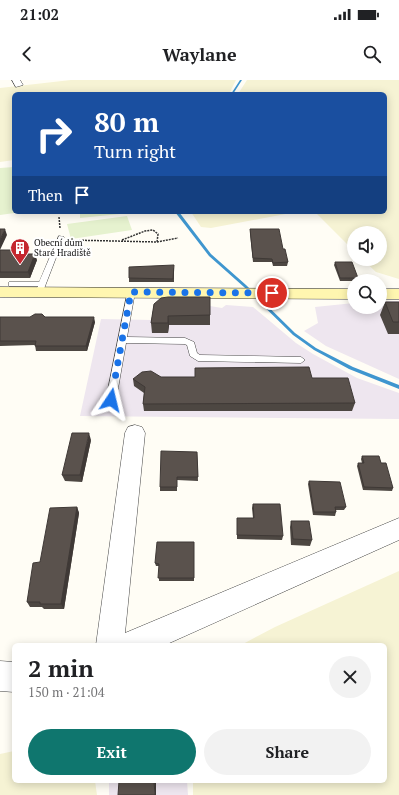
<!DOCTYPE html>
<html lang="en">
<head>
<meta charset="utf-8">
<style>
  :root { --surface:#fff; --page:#f2f2f2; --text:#202124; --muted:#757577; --accent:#0f766e }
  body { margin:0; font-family:"PT Serif",serif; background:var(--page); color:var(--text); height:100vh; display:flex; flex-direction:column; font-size:15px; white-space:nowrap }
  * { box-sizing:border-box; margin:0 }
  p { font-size:13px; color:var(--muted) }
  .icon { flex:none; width:22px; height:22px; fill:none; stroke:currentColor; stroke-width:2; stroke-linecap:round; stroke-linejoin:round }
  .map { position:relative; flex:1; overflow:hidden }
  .details { position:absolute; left:12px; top:563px; width:375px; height:140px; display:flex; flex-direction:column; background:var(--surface); border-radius:6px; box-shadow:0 2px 10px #0003 }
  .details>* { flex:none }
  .banner { position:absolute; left:12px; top:12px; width:375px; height:122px; border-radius:6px; box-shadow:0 2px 10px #0003; background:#1a4fa0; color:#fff; overflow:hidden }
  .tools { position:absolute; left:347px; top:146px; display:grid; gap:8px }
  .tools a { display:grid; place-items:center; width:40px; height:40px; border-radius:50%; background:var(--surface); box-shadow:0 2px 10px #0003; font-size:20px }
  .pin { position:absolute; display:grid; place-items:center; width:34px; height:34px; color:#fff; margin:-17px; border:2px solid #fff; border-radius:50%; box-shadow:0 1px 4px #0007 }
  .me { position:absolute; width:44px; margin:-22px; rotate:10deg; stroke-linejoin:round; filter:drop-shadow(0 0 3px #0008) }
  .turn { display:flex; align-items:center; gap:14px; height:84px; padding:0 16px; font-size:18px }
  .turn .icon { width:52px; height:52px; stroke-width:2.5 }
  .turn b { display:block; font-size:28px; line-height:34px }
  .then { display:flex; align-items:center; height:38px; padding:0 16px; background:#0003; gap:8px; font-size:15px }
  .round { display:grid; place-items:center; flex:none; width:42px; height:42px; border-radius:21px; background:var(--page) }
  .summary { display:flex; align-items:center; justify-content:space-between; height:68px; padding:0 16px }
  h1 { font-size:24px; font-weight:700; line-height:30px }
  .button { display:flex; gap:8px; margin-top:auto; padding:8px 16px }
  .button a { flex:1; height:46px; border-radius:24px; background:var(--accent); color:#fff; font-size:16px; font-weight:700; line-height:46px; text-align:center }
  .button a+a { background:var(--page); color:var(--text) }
  .status { display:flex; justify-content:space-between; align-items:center; height:28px; padding:0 20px; background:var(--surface); direction:ltr }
  .status svg { height:11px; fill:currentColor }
  header { display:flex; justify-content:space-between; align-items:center; height:52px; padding:0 16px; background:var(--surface); font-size:18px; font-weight:700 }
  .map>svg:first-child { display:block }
  .industrial { fill:#eee6ef }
  .farmland { fill:#f6f3d4 }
  .pitch { fill:#e6f2cf }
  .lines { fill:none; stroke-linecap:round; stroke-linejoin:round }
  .stream { fill:#3f96cf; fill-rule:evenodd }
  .service-casing { stroke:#444; stroke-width:1 }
  .minor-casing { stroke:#444; stroke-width:1 }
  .secondary-casing { stroke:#333; stroke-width:1 }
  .path { stroke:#333; stroke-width:1.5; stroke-dasharray:2 1; stroke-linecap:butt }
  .service { fill:#fff; fill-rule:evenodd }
  .minor { fill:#fff; fill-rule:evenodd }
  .secondary { fill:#fff6b0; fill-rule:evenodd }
  .wall { fill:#4d4742 }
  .shaded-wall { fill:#3f3936 }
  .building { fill:#5a524d; stroke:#3f3936 }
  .route { stroke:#1a73e8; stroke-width:7; stroke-dasharray:0 12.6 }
  .labels { text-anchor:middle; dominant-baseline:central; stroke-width:4; stroke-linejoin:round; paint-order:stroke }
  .far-poi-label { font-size:9px; fill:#111; stroke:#fff; text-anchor:start }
</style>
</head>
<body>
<div class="status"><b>21:02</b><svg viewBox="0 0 49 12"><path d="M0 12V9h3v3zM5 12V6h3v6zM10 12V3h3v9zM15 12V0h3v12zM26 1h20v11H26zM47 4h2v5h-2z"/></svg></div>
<header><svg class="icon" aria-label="back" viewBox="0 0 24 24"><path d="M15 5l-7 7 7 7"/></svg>Waylane<svg class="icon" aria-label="search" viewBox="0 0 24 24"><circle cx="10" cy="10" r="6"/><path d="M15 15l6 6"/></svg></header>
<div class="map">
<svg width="399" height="715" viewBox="0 0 399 715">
  <rect width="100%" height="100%" fill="#fffdf5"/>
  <path class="industrial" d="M380,221h19v78l-73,-33 -22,-15 14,-8 -3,-16 39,-4v4h26z
    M226,225l27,2 43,36 17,11 44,24 42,15v26l-319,-3 21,-97 52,1 57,-14 12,2z
    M109,701h78l1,14h-79z"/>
  <path class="farmland" d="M71,0h165l-7,14h-215v66l-14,2v-74z
    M247,0h152v199l-23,-7 -14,-13h18v-26h-26v18l-38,-38 -4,-1h73v-118h-147z
    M191,132h105l-85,16 -10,-1z
    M399,491v224h-206v-14h192v-136h-144l34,-18z
    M14,671v30h81l2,14h-97v-41z"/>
  <path class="pitch" d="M14,87v45h8l-22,3v-47z
    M80,132h49l1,1 -50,5z
    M127,136l5,14 -61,9 -4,-15z"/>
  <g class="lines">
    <path class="stream" d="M240,0h2l-9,14h-2z
      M175,132h4l32,42 35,31 49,48 21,15 37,19 46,18v4l-50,-20 -35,-19 -21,-15 -49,-48 -35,-31z"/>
    <defs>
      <path id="service" d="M59,156l5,1 -22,57h-3l-4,-2 3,-6h-29v-4h30z
        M128,210h3l4,2 -8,45 58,1 9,4 3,11 3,2 101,2 4,3 -4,3 -103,-2 -8,-5 -3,-11 -3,-1 -58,-1 -10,57 -5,3 -3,-1 -2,-2z"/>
      <path id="minor" d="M12,0h8l3,5 -7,2z
        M135,345l7,2 3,6 -20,200 274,-115v22l-234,105h-69l29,-212 3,-6z
        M0,581l14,1v30l-14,-1z"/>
      <path id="secondary" d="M0,207l354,2v10l-354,-2z
        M380,209h19v10h-19z"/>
    </defs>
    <use href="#service" class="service-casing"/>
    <use href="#minor" class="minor-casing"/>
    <use href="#secondary" class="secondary-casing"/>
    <path class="path" d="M59,137l1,11
      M70,160l87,2 21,-4
      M122,160l23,-9 8,-1 5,4 -1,8"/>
    <use href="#service" class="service"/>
    <use href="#minor" class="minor"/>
    <use href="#secondary" class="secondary"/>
  </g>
  <path class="wall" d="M250,149l33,20 5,13 -1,4h-14l-1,-4h-19l-3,-29z
    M0,170h24l1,4 12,6 -7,18h-30z
    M335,182l23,16 -1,3h-17l-6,-16z
    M174,188v14h-45v-4z
    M385,222h14v32h-11l-8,-19z
    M154,224l56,11v10h-41l-1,8h-16l-1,-10z
    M0,237h45l50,5 -8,29h-51l-1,-6 -35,1z
    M161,297l151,1 43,25 -3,8h-208l-1,-7 1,-11 -10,-7 -1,-7z
    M91,360l-9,42 -17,-1 -3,-6z
    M197,372l1,29 -21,-1v11h-17v-4z
    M362,376l19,7 12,25 -1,3 -29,-1 -6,-24 1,-3h4l-1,-4z
    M309,401l37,26 -2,3h-8v2l-1,4 -22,-1 -5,-31z
    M253,424l30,32 -1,4 -45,-1v-21h16l-1,-10z
    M77,427l2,6 -15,96h-20l-2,-2h-12l-3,-5 13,-40z
    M291,441l21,19 -2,6 -19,-1 -1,-18z
    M194,462v39h-35v-15h-3l-1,-3z"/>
  <path class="shaded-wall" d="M5,149l2,6 -7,15v-10z
    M35,174l2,6 -7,18 -2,-6z
    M168,236l1,9 -1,8z
    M94,237l1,5 -8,29 -1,-5z
    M89,353l2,7 -9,42 -2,-7z
    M77,427l2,6 -15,96 -3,-5z
    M154,701h2v14h-1z"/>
  <path class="building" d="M0,149h5l-5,11z
    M250,149h29l4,20h2l3,13 -15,1 -1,-4 -19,-1z
    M0,170h24l-2,4h13l-7,18h-28z
    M335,182h17l6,16h-18z
    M174,185l-1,14 -44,-1v-11z
    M168,217h42v18l-42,1v7h-17l3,-19 7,-6z
    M385,222h14v20h-6z
    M35,234h7l3,3h49l-8,29h-51l1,-5h-36v-24h30z
    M309,287l3,11h36l7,25 -212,1 2,-17 -12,-8 9,-7 9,-1 10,6h34v-9z
    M72,353h17l-9,42h-18z
    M161,371l36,1 1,25h-21v10h-17z
    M362,376h17l2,7h5l7,25 -29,-1 -6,-24h6z
    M309,401l31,1 6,25h-11l1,5h-22z
    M253,424h27l3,32 -46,-1v-17h17z
    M77,427l-16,97h-21v-2h-13l6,-39 7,-1 10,-54z
    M291,441h18l3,19 -19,-1z
    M157,462h37v36h-36l1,-14 -4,-1z
    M119,701h35l1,14h-37z"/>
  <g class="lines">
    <path class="route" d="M111,320l20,-108 141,1"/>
  </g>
  <defs>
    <symbol id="building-pin" viewBox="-11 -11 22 30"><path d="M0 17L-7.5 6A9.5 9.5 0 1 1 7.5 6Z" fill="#c4262e" stroke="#fff"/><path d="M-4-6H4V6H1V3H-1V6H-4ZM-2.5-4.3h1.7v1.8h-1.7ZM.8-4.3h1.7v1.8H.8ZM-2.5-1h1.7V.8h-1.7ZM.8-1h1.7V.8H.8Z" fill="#fff"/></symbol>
  </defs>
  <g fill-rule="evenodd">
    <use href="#building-pin" x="9" y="157" width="22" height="30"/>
  </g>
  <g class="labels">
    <g class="far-poi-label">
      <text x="34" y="163">Obecní dům<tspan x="34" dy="10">Staré Hradiště</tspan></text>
    </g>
  </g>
</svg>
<div class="tools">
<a><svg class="icon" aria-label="sound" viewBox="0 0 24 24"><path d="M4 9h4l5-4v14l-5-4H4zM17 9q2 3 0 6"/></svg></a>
<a><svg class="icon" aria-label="search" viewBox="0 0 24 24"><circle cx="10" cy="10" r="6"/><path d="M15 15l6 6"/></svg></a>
</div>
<div class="pin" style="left:272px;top:213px;background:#d93025"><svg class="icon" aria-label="arrive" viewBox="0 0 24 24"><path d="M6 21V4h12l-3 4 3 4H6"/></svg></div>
<svg class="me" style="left:111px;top:320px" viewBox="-20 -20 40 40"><path d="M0-17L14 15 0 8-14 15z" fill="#1a73e8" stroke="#fff" stroke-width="4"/></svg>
<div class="banner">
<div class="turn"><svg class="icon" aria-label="right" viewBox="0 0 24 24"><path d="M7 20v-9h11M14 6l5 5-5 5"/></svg><div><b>80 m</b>Turn right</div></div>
<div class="then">Then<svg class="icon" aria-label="arrive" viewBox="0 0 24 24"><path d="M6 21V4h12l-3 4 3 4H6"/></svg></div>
</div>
<section class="details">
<div class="summary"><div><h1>2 min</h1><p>150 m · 21:04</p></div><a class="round"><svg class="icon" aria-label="close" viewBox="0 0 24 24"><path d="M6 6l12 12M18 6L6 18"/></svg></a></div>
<div class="button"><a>Exit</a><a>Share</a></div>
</section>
</div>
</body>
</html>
